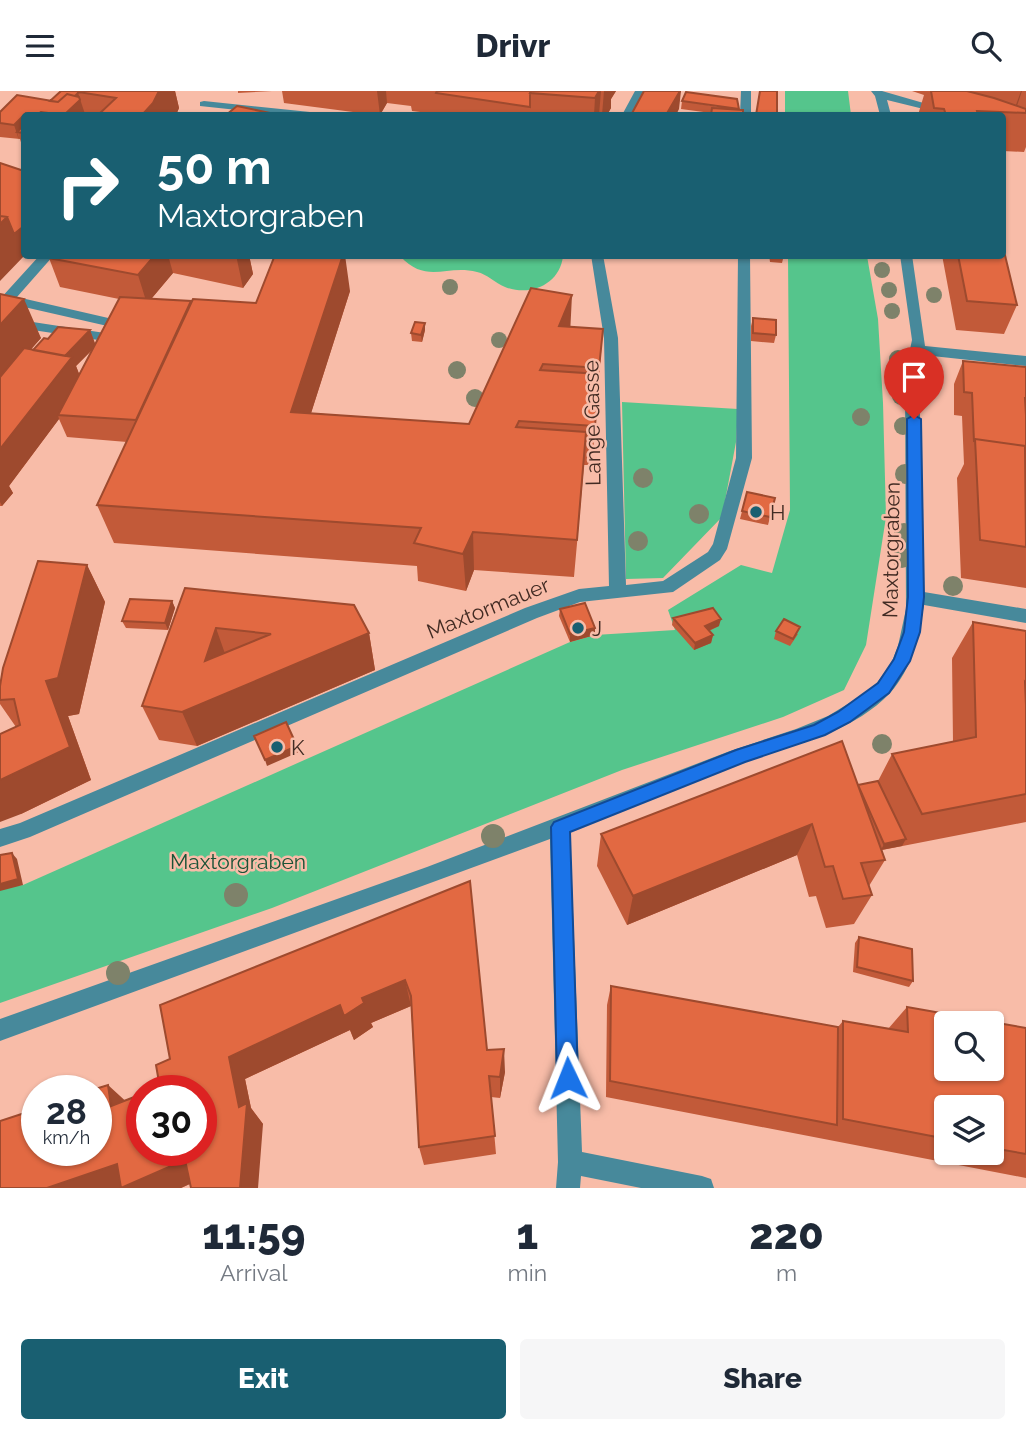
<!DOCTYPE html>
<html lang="en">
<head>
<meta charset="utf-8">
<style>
  :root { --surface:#fff; --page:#f6f6f7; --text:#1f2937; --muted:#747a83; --accent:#195f71 }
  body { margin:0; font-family:Raleway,sans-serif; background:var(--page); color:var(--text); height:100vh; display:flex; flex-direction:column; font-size:26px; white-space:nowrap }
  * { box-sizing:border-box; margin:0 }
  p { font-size:23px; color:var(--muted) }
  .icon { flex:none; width:38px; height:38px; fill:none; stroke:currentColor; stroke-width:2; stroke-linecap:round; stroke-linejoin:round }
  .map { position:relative; height:1097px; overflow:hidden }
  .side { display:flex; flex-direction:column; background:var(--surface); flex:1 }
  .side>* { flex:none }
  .banner { position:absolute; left:21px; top:21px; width:985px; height:147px; border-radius:7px; box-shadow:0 2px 5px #0004; background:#195f71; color:#fff; overflow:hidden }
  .controls { position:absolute; left:934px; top:920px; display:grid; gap:14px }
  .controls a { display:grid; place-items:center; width:70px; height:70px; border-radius:7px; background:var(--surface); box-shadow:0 2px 5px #0004; font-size:35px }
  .speed { position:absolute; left:21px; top:984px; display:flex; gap:14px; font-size:35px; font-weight:700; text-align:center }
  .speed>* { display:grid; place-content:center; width:91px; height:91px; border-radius:50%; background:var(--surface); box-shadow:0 2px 5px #0004; line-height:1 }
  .speed small { font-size:18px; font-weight:400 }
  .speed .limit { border:10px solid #d22; background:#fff; color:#111 }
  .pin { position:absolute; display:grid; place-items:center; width:60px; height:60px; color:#fff; margin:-72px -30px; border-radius:50% 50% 50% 0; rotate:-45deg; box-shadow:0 0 7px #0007 }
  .pin .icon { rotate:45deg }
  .me { position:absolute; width:77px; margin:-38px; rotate:358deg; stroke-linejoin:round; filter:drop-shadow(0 0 5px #0008) }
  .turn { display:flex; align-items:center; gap:24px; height:147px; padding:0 21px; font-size:32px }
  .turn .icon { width:91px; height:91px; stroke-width:2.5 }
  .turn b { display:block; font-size:49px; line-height:60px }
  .eta { display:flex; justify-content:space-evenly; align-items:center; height:119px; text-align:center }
  .eta b { font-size:42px; font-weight:800; line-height:49px }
  .button { display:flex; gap:14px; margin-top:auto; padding:14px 21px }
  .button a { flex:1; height:80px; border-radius:7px; background:var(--accent); color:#fff; font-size:28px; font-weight:800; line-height:80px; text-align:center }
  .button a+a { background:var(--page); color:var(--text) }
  header { display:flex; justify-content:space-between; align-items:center; height:91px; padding:0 21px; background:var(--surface); font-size:32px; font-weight:800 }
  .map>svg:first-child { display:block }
  .green { fill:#55c58c }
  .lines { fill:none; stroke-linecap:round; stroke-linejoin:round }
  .minor { fill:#47899b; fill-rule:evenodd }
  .tree { fill:#7e826a }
  .wall { fill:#c25a39; fill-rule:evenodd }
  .shaded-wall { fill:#9e4a2e }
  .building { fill:#e26942; stroke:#9e4a2e; stroke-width:2; fill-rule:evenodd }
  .route { fill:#1a73e8; stroke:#114b97; stroke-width:2 }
  .poi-dot { fill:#195f71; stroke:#f8bca8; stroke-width:2.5 }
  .labels { text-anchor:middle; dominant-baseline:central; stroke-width:5; stroke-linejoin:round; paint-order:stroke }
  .street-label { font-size:21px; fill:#422b23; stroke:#f8bca8 }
  .poi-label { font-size:21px; fill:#422b23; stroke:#f8bca8; text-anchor:start }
  .park-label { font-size:21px; fill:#1a5337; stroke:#f8bca8 }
</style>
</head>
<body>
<header><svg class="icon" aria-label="menu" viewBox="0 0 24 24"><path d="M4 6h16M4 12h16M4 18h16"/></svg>Drivr<svg class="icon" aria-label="search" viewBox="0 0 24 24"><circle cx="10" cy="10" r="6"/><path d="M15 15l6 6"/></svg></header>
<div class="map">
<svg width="1026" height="1097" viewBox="0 0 1026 1097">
  <rect width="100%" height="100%" fill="#f8bca8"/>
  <path class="green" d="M785,0h63l3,24h-66z
    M400,165h163c-3,28 -32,41 -58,31 -10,-4 -18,-13 -28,-15 -31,-8 -50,13 -77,-16z
    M788,165h79l11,63 5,84 3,114 -20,128 -22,45 -61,27 -161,53 -350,138 -272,95v-115l23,-3 547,-243 25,-7 80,-5 -7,-20 73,-45 31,8 18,-63z
    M622,311l116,7 -2,33 -14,75 -59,61 -37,1z"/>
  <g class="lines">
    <path class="minor" d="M635,0h10l-13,24h-10z
      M741,0h10v24h-11z
      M871,0h11l83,24h-17l-61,-15 4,15h-11l-5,-19z
      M204,10l106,11 6,3h-33l-83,-9v-4z
      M40,164h14l-37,42 113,26v6l-5,1 -114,-26 -4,4 -7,1v-10z
      M591,164h12l15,83 8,247 37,-4 45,-29 5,-8 23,-86 2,-203h12l2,203 -25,91 -7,11 -47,32 -93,10 -43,16 -507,219 -30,10v-18l20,-6 505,-215 54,-19 30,-3 -5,-248z
      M900,164h12l13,91 101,10v10l-103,-11 -4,18 5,219 102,17v14l-102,-18c-5,31 -12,64 -34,88 -39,41 -97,51 -147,70 -58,22 -115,46 -173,69l12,320 120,24 9,3 3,9h-73l-60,-12 -1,12h-24l2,-26 -8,-323 -550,202v-22l427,-152 303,-116 66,-22 32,-13 33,-20 15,-12 15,-20 7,-18 8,-37 -1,-236 7,-33z
      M0,226l118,18 7,4 -7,4 -118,-18z"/>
  </g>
  <g class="tree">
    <circle cx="882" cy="179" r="8"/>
    <circle cx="450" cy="196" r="8"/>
    <circle cx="889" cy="199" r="8"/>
    <circle cx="934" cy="204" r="8"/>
    <circle cx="892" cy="220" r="8"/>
    <circle cx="499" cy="249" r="8"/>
    <circle cx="898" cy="268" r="9"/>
    <circle cx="457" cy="279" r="9"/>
    <circle cx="901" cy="305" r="9"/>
    <circle cx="475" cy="307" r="9"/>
    <circle cx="861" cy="326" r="9"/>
    <circle cx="903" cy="335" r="9"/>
    <circle cx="905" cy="383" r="10"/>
    <circle cx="643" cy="387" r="10"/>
    <circle cx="699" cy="423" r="10"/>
    <circle cx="904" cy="442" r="10"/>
    <circle cx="638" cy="450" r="10"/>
    <circle cx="902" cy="467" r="10"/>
    <circle cx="953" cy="495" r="10"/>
    <circle cx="882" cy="653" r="10"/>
    <circle cx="493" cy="745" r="12"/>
    <circle cx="236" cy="804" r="12"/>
    <circle cx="118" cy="882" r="12"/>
  </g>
  <path class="wall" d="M61,0h114l4,17 -3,7h-91v-1l-1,1h-60v37l-4,-13 -20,-2v-25l50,-11z
    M238,0h34l-34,2z
    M282,0h334l-5,8v9l-4,7h-162l-33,-4 -1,-5 -24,-3 -7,12h-4l-92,-12z
    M912,0h114v56l-2,5 -21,-1v-36h-85l6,-20z
    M682,10l57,9 -28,3 -30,-4z
    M52,164h197l4,19 -10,14 -70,-15 -22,26 40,2 65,2 94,-12 -39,122 158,11 101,-97 33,2 -11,136h-8l-10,112 -100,-7 -8,21 -48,-10 -1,-15 -303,-23 -17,-38 30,-63 -60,-5 -8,-18 -50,67 4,7 -11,13h-2v-212l41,44 -10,11 2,1 15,-11 42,-9 5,14 24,-45 -59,-12 -11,-29zM93,258l-14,25 -3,-8z
    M726,164h11l-1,3h-10z
    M769,164h15l-2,8 -12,-1z
    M942,164h61l14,50 -13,29 -48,-4z
    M753,227l23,17 -2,8 -23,-2v-15z
    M425,239l-3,12 -10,-1 -1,-8z
    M963,270l63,6v221l-65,-10 -4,-100 7,-14 -2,-48 -8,-1v-31z
    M747,401l28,6 -7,27 -28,-6z
    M87,474l18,37 -26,112 -11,2 23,64 -70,34 -5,-87 -16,-23v-18z
    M185,497l184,45 6,37 -178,76 -38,-6 -17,-34z
    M172,510l3,7 -7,22 -42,-2 -4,-7z
    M560,518l35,19v7l-25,7 -11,-26z
    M673,527l46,8 -10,5 4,4 -2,8 -17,7 -22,-25z
    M973,531l53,9v191l-144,28 3,10 -16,26 3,9 -18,29 -28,4 -10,-32 -7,1 -12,-42 -170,70 -30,-59 4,-32 277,-53 14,-27 61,-12 -1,-84z
    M776,540l22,3 -8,12 -16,-7z
    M470,790l17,169 18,22 -5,26 -9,-1 5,57 -72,11 -5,-18 -8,-141 -40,17 2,4 -19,13 -4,-10 -105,49 6,29 12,16 -73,60 -9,4h-181l125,-88 35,-12 10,-29z
    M859,846l54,44 -4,6 -56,-15 2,-29z
    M611,895l227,41 5,-6 45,8 19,-22 119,21v150l-420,-81 1,-92zM947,1017h45v45h-45z"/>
  <path class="shaded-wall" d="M159,0h16l4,17 -3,7h-34z
    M377,0h9l1,12 -7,12z
    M599,0h2l-2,24h-5l1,-17z
    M604,0h12l-5,8v9l-4,7h-5z
    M675,0h6l-2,18 -3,6h-10z
    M1021,0h1l-7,21 -2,1z
    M78,2l7,21 -1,1h-20l3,-11z
    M26,22l1,2h-3v18l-7,-1 2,8 -5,-15z
    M7,126l17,9 1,29 -25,26v-57z
    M155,164h13l5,18 -26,31 -9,-29z
    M236,164h13l4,19 -10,14z
    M343,164h2l5,36 -51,160 -8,-39z
    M572,204l-2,40 -11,-9z
    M24,208l17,39 -41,47v-60z
    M425,232v7l-3,12 -1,-7z
    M90,239l6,16 -20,20 8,20 -26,29 1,4 -50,67 4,7 -11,13 -2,-4v-53l54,-83z
    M473,441l1,38 -8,21 -3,-37z
    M87,474l18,37 -26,112 -11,2 23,64 -70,34 -21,8v-42l46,-99z
    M172,510l3,7 -7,22 -3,-7z
    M721,528l-2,7 -16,7 2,-7z
    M216,537l13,37 140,-32 6,37 -178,76 -15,-34 23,-51z
    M595,537v7l-25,7v-8z
    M713,544l-2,8 -17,7 1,-7z
    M297,655l2,6 -32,14 -2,-6z
    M812,733l-15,31 -170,70 6,-29z
    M906,748l-4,7 -21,4 3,-6z
    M12,762l5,6 6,26 -23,6v-7z
    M405,889l6,26 -40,17 2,4 -19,13 -4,-10 -105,49 6,29 12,16 -5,64h-18l-1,-81 -10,-50 111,-52z
    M504,958l1,23 -5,26v-21z
    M108,994l23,21h-20z
    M185,1069l19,17 -23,11h-134l70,-24z"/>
  <path class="building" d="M61,0h17v2l-3,3 -8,-2 -9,8 -8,-1z
    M78,0h81l-6,12 -11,12h-44l18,-17 -38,-6z
    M437,0h94l-1,2v14l-94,-14z
    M531,0h68l-4,7 -65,-5z
    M644,0h36l-14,24h-35z
    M760,0h17v24h-21z
    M931,0h36l27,7 32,11v4l-49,-2 1,4h-32l-2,-6 -10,-1z
    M686,1l51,7 2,10 -57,-8z
    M67,3l12,3 1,3 -16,15 -23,-3 -4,3 -11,-2 -12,12 -14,-2v-11l17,-17 41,7z
    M237,15l42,9h-53z
    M712,17l31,2v5h-32z
    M41,21l20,3h-25z
    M24,34v8l-7,-1z
    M0,72l24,8v55l-10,8 -7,-17 -7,-1z
    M0,125l7,1 -7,7z
    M1003,156l14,58 -50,-4 -9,-46h45z
    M52,164h103l-17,20 -89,-17z
    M275,164h68l-52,157 178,12 62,-136 41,7 -13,31 44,3 -4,39 -56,-4 -3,6 59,4 -4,52 -76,-5 -3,6 70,5 -9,108 -104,-8 -10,22 -49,-11 7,-15 -324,-23 96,-206 63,4z
    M0,203l24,5 -24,26z
    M120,206l71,4 -55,119 -78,-5z
    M753,227l23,2v15l-23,-2z
    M415,231l10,1 -4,12 -10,-2z
    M58,236l32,3 -25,26 -32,-6 11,-12 4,1z
    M24,257l48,9 -72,92v-72z
    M963,270l63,6v31h-1l1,17v39l-1,-8 -50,-7 -1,3 -2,-49 -8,-1z
    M975,348l50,7 1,101 -46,-7z
    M747,401l28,6 -5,19 -28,-6z
    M38,470l49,4 -29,113 -12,3 24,66 -70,33v-46l20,-9 -6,-26 -14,1v-14l3,-18z
    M185,497l169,17 15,28 -187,79 -40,-6zM216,537l55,6 -66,27z
    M130,508l42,2 -7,22 -43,-2z
    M585,512l10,25 -25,6 -10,-25z
    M713,517l8,11 -16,7 8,9 -18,8 -22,-25z
    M784,528l16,8 -7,12 -17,-8z
    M973,531l53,9v52l-1,-1 1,23v89l-104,20 -30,-60 84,-17z
    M286,631l11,24 -32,14 -11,-24z
    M842,650l43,119 -24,3 11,32 -29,4 -10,-33 -8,1 -13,-43 -179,72 -32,-62z
    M878,690l28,58 -22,5 -26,-59z
    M12,762l6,26 -18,5v-29z
    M470,790l17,169 17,-1 -4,28 -11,-1 6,60 -76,11 -8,-151 -6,-16 -43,18 2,5 -20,13 -4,-11 -111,52 10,50 8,-4 -7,85h-49l-6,-28 -64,28 -4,-24 -70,24h-47v-67l37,-12v41h59v-60h-4l16,-5 3,21 31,-12v56h59v-60h-48l7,-2 -4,-23 14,-6 -10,-54z
    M859,846l53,12 1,32 -56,-14z
    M611,895l227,41 -1,98 -227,-44z
    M907,916l119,21v126l-34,-6v-40h-45v31l-104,-20v-98l65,11zM947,933h45v45h-45z"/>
  <path class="route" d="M914,324l7,4 3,178 -4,35 -10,29 -21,32 -39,29 -25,13 -80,27 -175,70 8,246 -3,8 -7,3 -8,-3 -3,-8 -6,-251 3,-5 182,-72 78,-25 24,-13 40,-29 16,-24 10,-27 4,-35 -1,-178z"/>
  <g class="poi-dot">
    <circle cx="756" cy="421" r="7"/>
    <circle cx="578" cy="537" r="7"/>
    <circle cx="277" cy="656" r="7"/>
  </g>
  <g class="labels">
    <g class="street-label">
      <text transform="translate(592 332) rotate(-91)">Lange Gasse</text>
      <text transform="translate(891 459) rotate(-89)">Maxtorgraben</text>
      <text transform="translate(488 517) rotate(-22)">Maxtormauer</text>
    </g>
    <g class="poi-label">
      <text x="770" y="421">H</text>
      <text x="592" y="537">J</text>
      <text x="291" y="656">K</text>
    </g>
    <g class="park-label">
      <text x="238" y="770">Maxtorgraben</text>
    </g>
  </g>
</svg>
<div class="controls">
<a><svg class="icon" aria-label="search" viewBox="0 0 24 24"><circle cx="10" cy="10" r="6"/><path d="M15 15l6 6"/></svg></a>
<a><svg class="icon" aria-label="layers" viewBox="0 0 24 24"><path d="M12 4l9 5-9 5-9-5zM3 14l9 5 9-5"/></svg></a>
</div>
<div class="speed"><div>28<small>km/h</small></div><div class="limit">30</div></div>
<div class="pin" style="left:914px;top:328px;background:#d93025"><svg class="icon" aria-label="arrive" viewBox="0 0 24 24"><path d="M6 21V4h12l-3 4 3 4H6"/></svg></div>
<svg class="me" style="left:568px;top:987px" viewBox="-20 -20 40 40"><path d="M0-17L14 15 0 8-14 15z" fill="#1a73e8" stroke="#fff" stroke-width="4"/></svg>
<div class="banner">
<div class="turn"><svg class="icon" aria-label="right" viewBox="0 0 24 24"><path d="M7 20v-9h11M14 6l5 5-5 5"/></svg><div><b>50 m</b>Maxtorgraben</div></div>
</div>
</div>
<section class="side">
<div class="eta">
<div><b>11:59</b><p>Arrival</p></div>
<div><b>1</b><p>min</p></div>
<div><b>220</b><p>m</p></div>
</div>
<div class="button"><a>Exit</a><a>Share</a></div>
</section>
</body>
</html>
